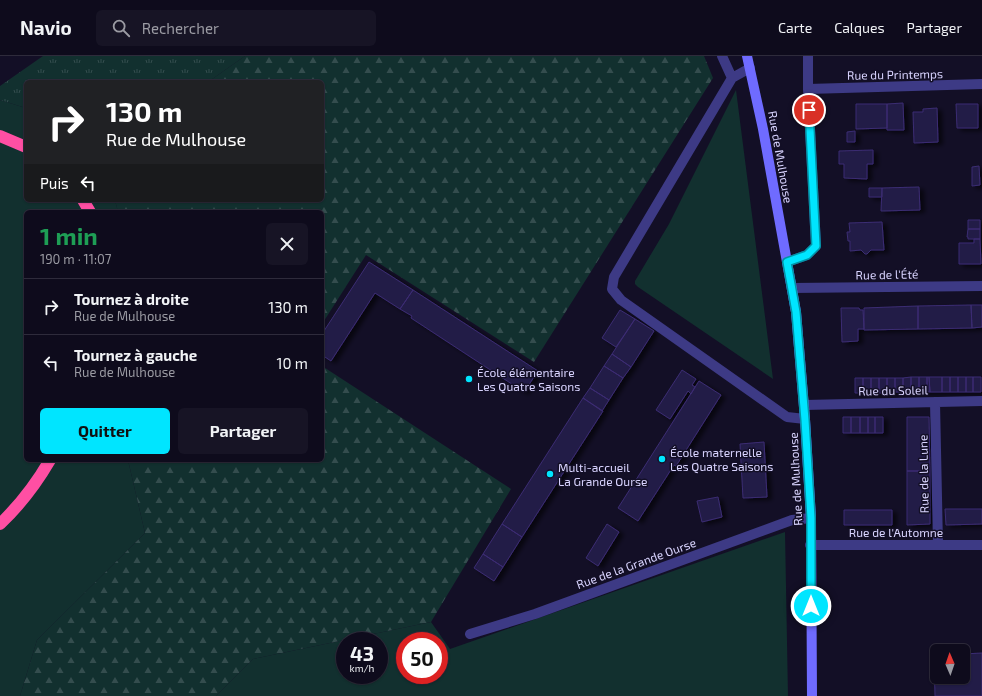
<!DOCTYPE html>
<html lang="fr">
<head>
<meta charset="utf-8">
<style>
  :root { --surface:#0e0b1c; --page:#171425; --text:#f1f3f6; --muted:#9b9ba3; --line:#2e2b3b; --accent:#00e5ff }
  body { margin:0; font-family:"Exo 2",sans-serif; background:var(--page); color:var(--text); height:100vh; display:flex; flex-direction:column; font-size:15px; white-space:nowrap }
  * { box-sizing:border-box; margin:0 }
  p { font-size:13px; color:var(--muted) }
  .icon { flex:none; width:22px; height:22px; fill:none; stroke:currentColor; stroke-width:2; stroke-linecap:round; stroke-linejoin:round }
  .map { position:relative; flex:1; overflow:hidden }
  .sheet { position:absolute; left:24px; top:154px; width:300px; height:252px; display:flex; flex-direction:column; background:var(--surface); border-radius:6px; box-shadow:0 1px 3px #0004,0 0 0 1px var(--line) }
  .sheet>* { flex:none }
  .top-card { position:absolute; left:24px; top:24px; width:300px; height:122px; border-radius:6px; box-shadow:0 1px 3px #0004,0 0 0 1px var(--line); background:#202124; color:#fff; overflow:hidden }
  .needle { width:26px; rotate:358deg }
  .controls { position:absolute; left:930px; top:588px; display:grid; gap:8px }
  .controls a { display:grid; place-items:center; width:40px; height:40px; border-radius:6px; background:var(--surface); box-shadow:0 1px 3px #0004,0 0 0 1px var(--line); font-size:20px }
  .speed { position:absolute; left:336px; top:576px; display:flex; gap:8px; font-size:20px; font-weight:700; text-align:center }
  .speed>* { display:grid; place-content:center; width:52px; height:52px; border-radius:50%; background:var(--surface); box-shadow:0 1px 3px #0004,0 0 0 1px var(--line); line-height:1 }
  .speed small { font-size:10px; font-weight:400 }
  .speed .limit { border:6px solid #d22; background:#fff; color:#111 }
  .pin { position:absolute; display:grid; place-items:center; width:34px; height:34px; color:#fff; margin:-17px; border:2px solid #fff; border-radius:50%; box-shadow:0 1px 4px #0007 }
  .me { position:absolute; width:44px; margin:-22px; rotate:0deg; stroke-linejoin:round; filter:drop-shadow(0 0 3px #0008) }
  .turn { display:flex; align-items:center; gap:14px; height:84px; padding:0 16px; font-size:18px }
  .turn .icon { width:52px; height:52px; stroke-width:2.5 }
  .turn b { display:block; font-size:28px; line-height:34px }
  .then { display:flex; align-items:center; height:38px; padding:0 16px; background:#0003; gap:8px; font-size:15px }
  .round { display:grid; place-items:center; flex:none; width:42px; height:42px; border-radius:6px; background:var(--page) }
  .headline { display:flex; align-items:center; justify-content:space-between; height:68px; padding:0 16px }
  h1 { font-size:24px; font-weight:700; line-height:30px; color:#1e9e55 }
  .button { display:flex; gap:8px; margin-top:auto; padding:8px 16px }
  .button a { flex:1; height:46px; border-radius:6px; background:var(--accent); color:#111; font-size:16px; font-weight:700; line-height:46px; text-align:center }
  .button a+a { background:var(--page); color:var(--text) }
  ul { padding:0; list-style:none }
  li { display:flex; align-items:center; gap:12px; height:56px; padding:0 16px; border-top:1px solid var(--line) }
  li div { flex:1 }
  li b { display:block; font-size:15px }
  li em { font-style:normal }
  header { display:flex; align-items:center; gap:24px; box-sizing:border-box; height:56px; padding:0 20px; background:var(--surface); border-bottom:1px solid var(--line) }
  header strong { font-size:19px }
  nav { display:flex; gap:22px; margin-inline-start:auto; font-size:14px }
  .search { width:280px; height:36px; background:var(--page); display:flex; align-items:center; gap:10px; box-sizing:border-box; padding:0 14px; border-radius:6px; color:var(--muted); font-size:15px }
  .map>svg:first-child { display:block }
  .green { fill:#12302f; fill-rule:evenodd }
  .forest { fill:url(#forest-firs) }
  .park { fill:url(#park-tufts) }
  .building { fill:#241b47; stroke:#3b2d73; filter:url(#shadow) }
  .lines { fill:none; stroke-linecap:round; stroke-linejoin:round }
  .service { stroke:#3d3a85; stroke-width:10 }
  .minor { stroke:#3d3a85; stroke-width:10 }
  .secondary { stroke:#6f6bff; stroke-width:10 }
  .motorway { stroke:#ff4fa3; stroke-width:12 }
  .route-casing { stroke:#0095a6; stroke-width:10 }
  .route { stroke:#00e5ff; stroke-width:7 }
  .poi-dot { fill:#00e5ff; stroke:#130f26; stroke-width:1.5 }
  .labels { text-anchor:middle; dominant-baseline:central; stroke-width:3; stroke-linejoin:round; paint-order:stroke }
  .street-label { font-size:12px; fill:#d9d4ff; stroke:#130f26 }
  .poi-label { font-size:12px; fill:#d9d4ff; stroke:#130f26; text-anchor:start }
</style>
</head>
<body>
<header>
<strong>Navio</strong>
<div class="search"><svg class="icon" aria-label="search" viewBox="0 0 24 24"><circle cx="10" cy="10" r="6"/><path d="M15 15l6 6"/></svg>Rechercher</div>
<nav><a>Carte</a><a>Calques</a><a>Partager</a></nav>
</header>
<div class="map">
<svg width="982" height="640" viewBox="0 0 982 640">
  <defs>
    <pattern id="forest-firs" width="22" height="20" patternUnits="userSpaceOnUse"><rect width="22" height="20" fill="#12302f"/><path d="M5 1l3.5 6h-7zM16 11l3.5 6h-7z" fill="#344d4e"/></pattern>
    <pattern id="park-tufts" width="24" height="20" patternUnits="userSpaceOnUse"><rect width="24" height="20" fill="#12302f"/><path d="M3 7l-1-3M5 7V3M7 7l1-3M15 17l-1-3M17 17v-4M19 17l1-3" fill="none" stroke="#344d4e"/></pattern>
    <filter id="shadow"><feDropShadow dx="4.5" dy="2.5" stdDeviation="2" flood-color="#0009"/></filter>
  </defs>
  <rect width="100%" height="100%" fill="#130f26"/>
  <path class="green" d="M736,34l37,289 -135,-92 -3,-3v-3l34,-57z
    M0,44l26,8v92h89l3,12h-92v248h102l17,73 -108,107 -17,56h-20z
    M785,476l3,164h-572l37,-37 178,-37 19,27zM345,585h34v34h-34zM405,585h34v34h-34z"/>
  <path class="forest" d="M245,0h459l9,22 -179,284 -168,-107 -44,69v-112h-204l-3,-12h207v-118h-114z
    M322,310l189,123 -80,133 -178,37 -37,37h-196l17,-56 108,-107 -17,-73h194z"/>
  <path class="park" d="M43,0h202l-37,26h-182v26l-26,-8v-14z"/>
  <path class="building" d="M903,47l1,27h-17v-26z
    M856,48h31v24l-31,1z
    M956,48h22v24h-21z
    M937,52l1,34 -24,1 -1,-31h10v-3z
    M855,75v11h-8v-10z
    M873,94v14h-6v15l-23,-1v-14h-5v-13z
    M979,110l1,19 -8,1v-19z
    M919,131l1,23 -39,1 1,-23z
    M869,132h13v9h-13z
    M968,164h12v9h-12z
    M882,166l2,28h-13l-4,4h-2l-4,-4 -11,1v-10h-2l-1,-9h3l-1,-9z
    M968,173h12v10h-12v-2h-1z
    M974,183h6l1,25h-22v-21h15z
    M369,206l44,28 -13,19 -25,-16 -44,68 -9,-6v-21z
    M413,234l125,81 -14,21 -113,-74 1,-2 -12,-7z
    M971,249l1,23 -54,1v-23z
    M971,249h11v22l-10,1z
    M918,250v23l-54,1v-22z
    M841,252h18l1,2h3l1,19h-6v12l-16,1z
    M620,254l15,9 -19,28 -14,-9z
    M635,263l19,12 -23,36 -19,-13z
    M612,298l19,13 -8,11 -19,-12z
    M604,310l19,12 -14,22 -19,-12z
    M682,314l14,9 -4,6 3,2 -4,7 -3,-3 -18,28 -14,-9z
    M911,321v16l-8,-1v-14z
    M911,321h8v15l-8,1z
    M919,321h8v15h-8z
    M927,321h2l1,15h-3z
    M929,321h13v15h-12z
    M942,321h8v15h-8z
    M950,321h8v15h-8z
    M958,321h8v15h-8z
    M966,321h7v15h-7z
    M973,321h8v15h-8z
    M855,322h8v15h-8z
    M863,322h8v15h-8z
    M871,322h8v15h-8z
    M879,322h8v15h-8z
    M887,322h8v14l-8,1z
    M895,322h8v14h-8z
    M699,325l22,14 -45,71 -2,-1 -36,56 -20,-13z
    M590,332l19,12 -7,11 -19,-13z
    M583,342l20,13 -81,126 -20,-13z
    M843,361h8v16h-8z
    M851,361h9v16h-9z
    M860,361h8v16h-8z
    M868,361h7v16h-7z
    M875,361h8v16h-8z
    M907,361h22l1,54h-23z
    M764,386l3,55 -24,1 -3,-54z
    M907,415h23v53l-23,1z
    M718,441l4,20 -20,5 -5,-21z
    M945,453h37v15l-36,1z
    M844,454h48v15h-48z
    M502,468l20,13 -19,30 -20,-13z
    M607,468l12,8 -21,34 -12,-8z
    M483,498l20,13 -9,14 -20,-13z
    M982,597v43h-47l-1,-42h3v23h26v-23z"/>
  <g class="lines">
    <path class="service" d="M722,0l10,22
      M750,12l-18,10 -118,199 -2,12 9,11 166,117 18,2"/>
    <path class="minor" d="M808,33l174,-5
      M787,206l20,-7 9,-9 -8,-157v-33
      M792,232l190,-2
      M935,346l3,143
      M804,349l178,-4
      M810,489h172
      M470,578l65,-20 257,-94 19,-2"/>
    <path class="secondary" d="M747,0l16,73 33,183 9,107 6,99 1,178"/>
    <path class="motorway" d="M0,80l26,11
      M83,144l7,12
      M0,468c20,-19 36,-40 50,-64"/>
  </g>
  <g class="lines">
    <defs>
      <path id="route" d="M809,54l7,136 -9,9 -20,7 9,50 9,108 6,98v88"/>
    </defs>
    <use href="#route" class="route-casing"/>
    <use href="#route" class="route"/>
  </g>
  <g class="poi-dot">
    <circle cx="469" cy="323" r="4"/>
    <circle cx="662" cy="403" r="4"/>
    <circle cx="550" cy="418" r="4"/>
  </g>
  <g class="labels">
    <g class="street-label">
      <text transform="translate(895 18) rotate(-1)">Rue du Printemps</text>
      <text transform="translate(781 101) rotate(80)">Rue de Mulhouse</text>
      <text transform="translate(887 218) rotate(-1)">Rue de l'Été</text>
      <text transform="translate(893 334) rotate(-1)">Rue du Soleil</text>
      <text transform="translate(923 418) rotate(-91)">Rue de la Lune</text>
      <text transform="translate(795 423) rotate(-93)">Rue de Mulhouse</text>
      <text x="896" y="476">Rue de l'Automne</text>
      <text transform="translate(636 507) rotate(-20)">Rue de la Grande Ourse</text>
    </g>
    <g class="poi-label">
      <text x="477" y="316">École élémentaire<tspan x="477" dy="14">Les Quatre Saisons</tspan></text>
      <text x="670" y="396">École maternelle<tspan x="670" dy="14">Les Quatre Saisons</tspan></text>
      <text x="558" y="411">Multi-accueil<tspan x="558" dy="14">La Grande Ourse</tspan></text>
    </g>
  </g>
</svg>
<div class="controls">
<a><svg class="needle" viewBox="-14 -14 28 28"><path d="M0-13l5 13h-10z" fill="#e53935"/><path d="M0 13l5-13h-10z" fill="#9b9ba3"/></svg></a>
</div>
<div class="speed"><div>43<small>km/h</small></div><div class="limit">50</div></div>
<div class="pin" style="left:809px;top:54px;background:#d93025"><svg class="icon" aria-label="arrive" viewBox="0 0 24 24"><path d="M6 21V4h12l-3 4 3 4H6"/></svg></div>
<svg class="me" style="left:811px;top:550px" viewBox="-20 -20 40 40"><circle r="17" fill="#00e5ff" stroke="#fff" stroke-width="3"/><path d="M0-11L8 9 0 5-8 9z" fill="#fff"/></svg>
<div class="top-card">
<div class="turn"><svg class="icon" aria-label="right" viewBox="0 0 24 24"><path d="M7 20v-9h11M14 6l5 5-5 5"/></svg><div><b>130 m</b>Rue de Mulhouse</div></div>
<div class="then">Puis<svg class="icon" aria-label="left" viewBox="0 0 24 24"><path d="M17 20v-9H6M10 6l-5 5 5 5"/></svg></div>
</div>
<section class="sheet">
<div class="headline"><div><h1>1 min</h1><p>190 m · 11:07</p></div><a class="round"><svg class="icon" aria-label="close" viewBox="0 0 24 24"><path d="M6 6l12 12M18 6L6 18"/></svg></a></div>
<ul>
<li><svg class="icon" aria-label="right" viewBox="0 0 24 24"><path d="M7 20v-9h11M14 6l5 5-5 5"/></svg><div><b>Tournez à droite</b><p>Rue de Mulhouse</p></div><em>130 m</em></li>
<li><svg class="icon" aria-label="left" viewBox="0 0 24 24"><path d="M17 20v-9H6M10 6l-5 5 5 5"/></svg><div><b>Tournez à gauche</b><p>Rue de Mulhouse</p></div><em>10 m</em></li>
</ul>
<div class="button"><a>Quitter</a><a>Partager</a></div>
</section>
</div>
</body>
</html>
